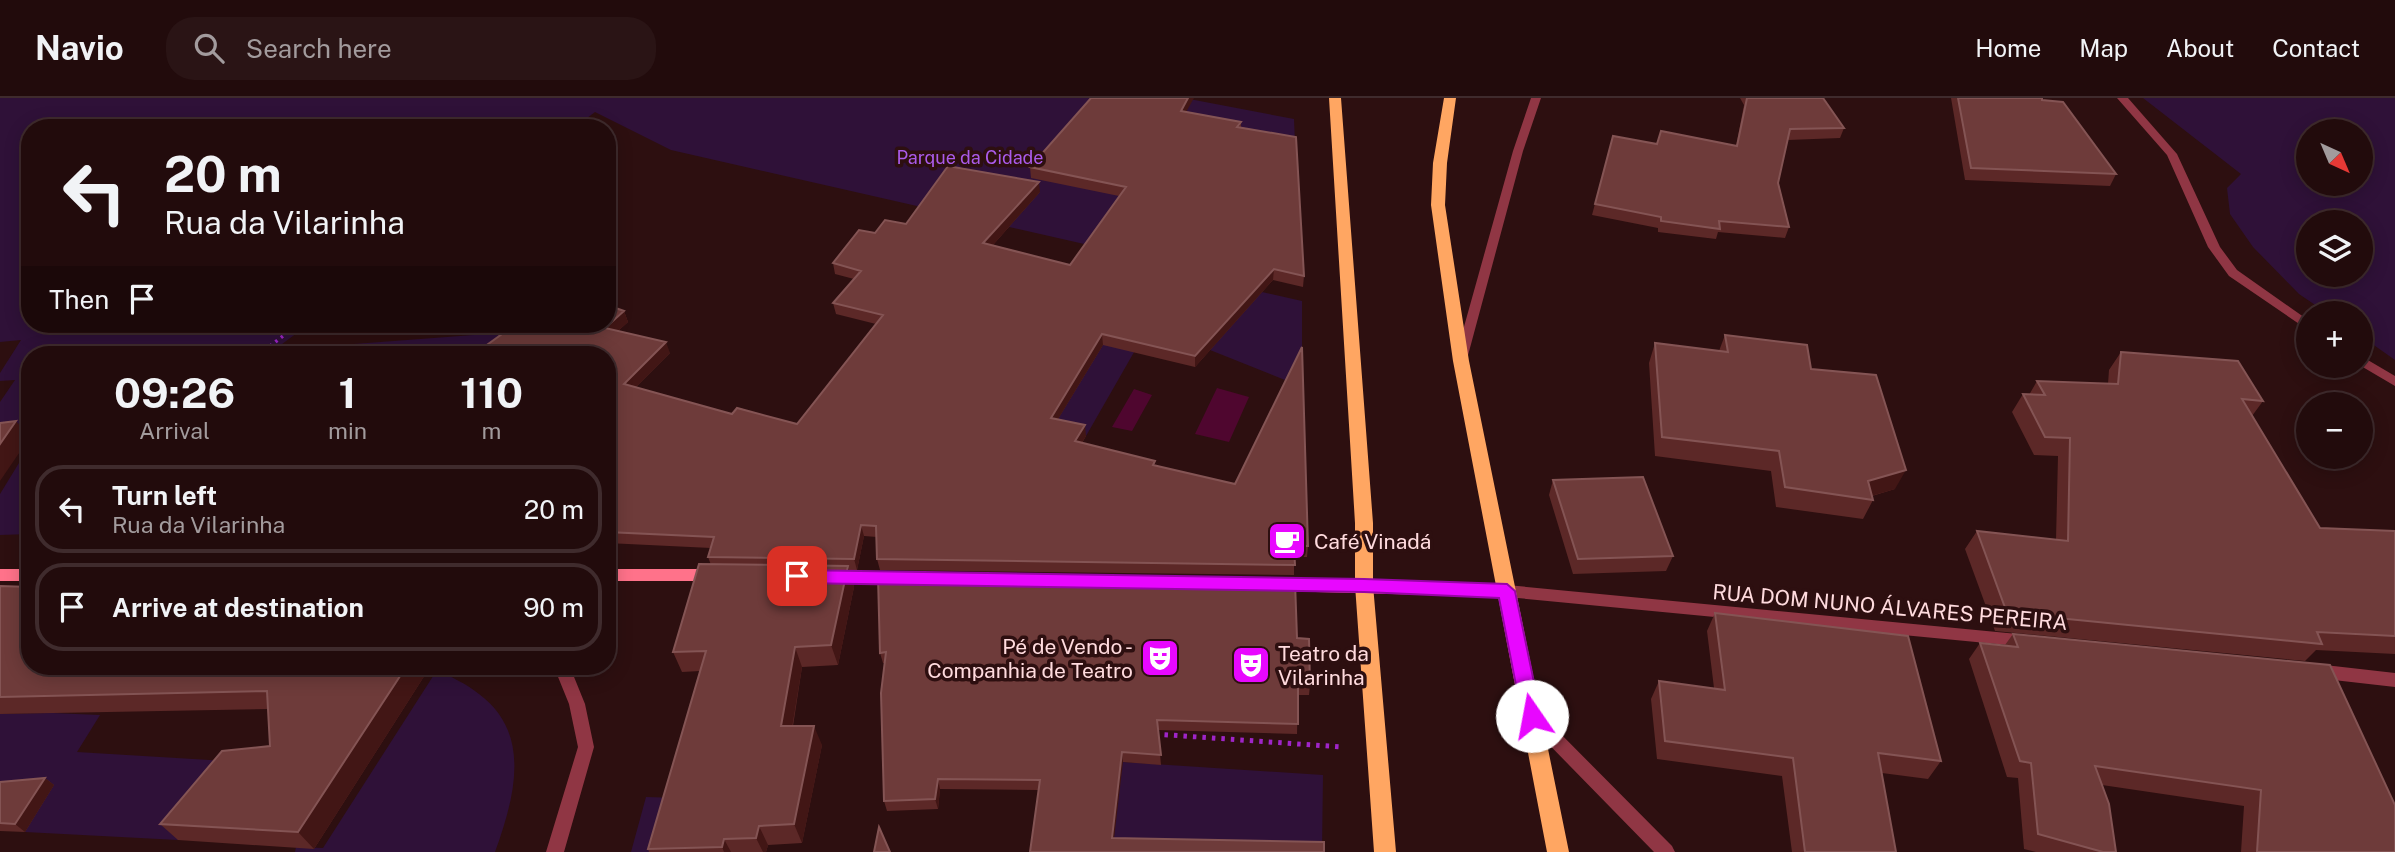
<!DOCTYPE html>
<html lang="en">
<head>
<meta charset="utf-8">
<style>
  :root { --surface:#220b0c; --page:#2a1415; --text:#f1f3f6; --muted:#a29b9d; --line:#3f2b2d }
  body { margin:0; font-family:"Public Sans",sans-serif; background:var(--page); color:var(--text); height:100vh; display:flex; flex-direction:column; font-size:26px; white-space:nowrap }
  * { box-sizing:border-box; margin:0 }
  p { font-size:23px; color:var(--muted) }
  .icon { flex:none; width:38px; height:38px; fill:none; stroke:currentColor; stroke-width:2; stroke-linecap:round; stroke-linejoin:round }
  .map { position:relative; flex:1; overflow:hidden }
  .sheet { position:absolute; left:21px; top:248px; width:595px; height:329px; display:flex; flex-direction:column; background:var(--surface); border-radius:28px; box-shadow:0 4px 18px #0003,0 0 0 2px var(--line) }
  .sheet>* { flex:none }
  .hud { position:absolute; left:21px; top:21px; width:595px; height:214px; border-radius:28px; box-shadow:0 4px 18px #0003,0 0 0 2px var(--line); background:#220b0c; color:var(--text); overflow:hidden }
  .needle { width:46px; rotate:136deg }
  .fabs { position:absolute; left:2296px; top:21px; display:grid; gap:14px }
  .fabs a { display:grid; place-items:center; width:77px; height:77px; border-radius:50%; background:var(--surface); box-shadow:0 4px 18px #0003,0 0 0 2px var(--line); font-size:35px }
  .pin { position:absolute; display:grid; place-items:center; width:60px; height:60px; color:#fff; margin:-30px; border-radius:14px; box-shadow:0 4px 10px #0006 }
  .me { position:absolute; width:77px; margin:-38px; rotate:348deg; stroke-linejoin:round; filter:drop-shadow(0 0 5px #0008) }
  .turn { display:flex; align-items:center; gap:24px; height:147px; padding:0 28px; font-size:32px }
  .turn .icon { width:91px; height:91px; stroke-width:2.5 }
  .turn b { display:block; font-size:49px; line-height:60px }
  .then { display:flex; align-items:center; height:66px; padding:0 28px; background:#0003; gap:14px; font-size:26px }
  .eta { display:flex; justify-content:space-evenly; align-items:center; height:119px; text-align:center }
  .eta b { font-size:42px; font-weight:700; line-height:49px }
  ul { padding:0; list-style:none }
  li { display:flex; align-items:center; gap:21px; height:88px; margin:0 14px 10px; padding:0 14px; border:4px solid var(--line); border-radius:28px }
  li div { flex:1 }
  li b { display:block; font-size:26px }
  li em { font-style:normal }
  header { display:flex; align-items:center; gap:42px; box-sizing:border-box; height:98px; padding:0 35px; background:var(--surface); border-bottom:2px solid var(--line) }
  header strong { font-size:33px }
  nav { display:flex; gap:38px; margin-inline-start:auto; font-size:24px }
  .search { width:490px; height:63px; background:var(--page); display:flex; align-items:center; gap:18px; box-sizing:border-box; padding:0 24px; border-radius:28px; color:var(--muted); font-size:26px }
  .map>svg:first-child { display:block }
  .green { fill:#2f1138; fill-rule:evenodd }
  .water { fill:#4f062f }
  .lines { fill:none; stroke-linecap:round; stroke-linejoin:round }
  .path-far1 { stroke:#9f25c8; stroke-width:3.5; stroke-dasharray:2.5 4.5; stroke-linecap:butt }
  .path { stroke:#9f25c8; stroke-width:5; stroke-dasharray:3.5 6; stroke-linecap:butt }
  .service { fill:#903644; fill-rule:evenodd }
  .minor { fill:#903644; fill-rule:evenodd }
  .tertiary { fill:#903644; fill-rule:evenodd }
  .secondary { fill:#ff728a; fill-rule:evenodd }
  .primary { fill:#ffa662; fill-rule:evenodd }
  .wall { fill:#5c2827 }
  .shaded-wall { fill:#421615 }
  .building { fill:#6e3b3a; stroke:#845454; stroke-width:2 }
  .route { fill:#e807ff; stroke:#9705a6; stroke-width:2 }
  .labels { text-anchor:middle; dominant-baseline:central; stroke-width:7; stroke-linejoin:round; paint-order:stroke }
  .far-park-label { font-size:18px; fill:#ab5beb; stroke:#2d0f10 }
  .poi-label { font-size:21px; fill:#ffdbde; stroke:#2d0f10; text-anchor:start }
  .street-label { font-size:21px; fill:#ffdbde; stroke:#2d0f10 }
</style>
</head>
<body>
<header>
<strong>Navio</strong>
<div class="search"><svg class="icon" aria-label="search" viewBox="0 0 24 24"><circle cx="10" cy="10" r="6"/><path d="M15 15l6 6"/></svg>Search here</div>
<nav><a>Home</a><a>Map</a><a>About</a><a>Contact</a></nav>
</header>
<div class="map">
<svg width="2395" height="754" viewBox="0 0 2395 754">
  <rect width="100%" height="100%" fill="#2d0f10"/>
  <path class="green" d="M0,0h1184l110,21 1,24 -103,68 -77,40 -444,-101 -76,-38 -21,16h-544v196h279l-35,26 252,-19 -32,24h-225l3,-4 -20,-1 -4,5h-218v82l-30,4v-39l15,-22 -15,1v-8l21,-33 -21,2z
    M2143,0h252v262l-34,-24v-23h-34l-28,-19 -46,-47 -23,-33 -3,-26 14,-14zM2308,33h53v53h-53zM2308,124h53v53h-53z
    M1168,173l134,30v82l-12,-1 -80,-32 29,-33z
    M1015,202l134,26 -63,110 -34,-7z
    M30,347v89l-30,1v-41z
    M437,572c14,7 30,14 42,24 54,40 35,105 16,158h-200l1,-5 27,1z
    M52,615l48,2 -23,37 166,10 -65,78 -153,-8 -25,-41v-77z
    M1123,664l200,13 -1,76 -262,1z
    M646,699l33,1 -16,54h-32z"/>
  <path class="water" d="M1217,290l32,9 -20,45 -34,-8z
    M1134,291l18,6 -20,36 -20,-4z"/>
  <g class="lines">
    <path class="path-far1" d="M259,257l39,-31"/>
    <path class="path" d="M1155,636l187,13"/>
    <path class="service" d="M1531,0h10l-18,53 -56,208 -6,4 -6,-4 58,-208z"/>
    <path class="minor" d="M2117,0h11l49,56 43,93 17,23 71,50v10l-79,-54 -21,-29 -41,-92z
      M2361,258l34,20v10l-34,-20z
      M554,569h16l15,37 9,43 -30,105h-18l32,-105 -9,-43z
      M1532,611l6,2 134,135 3,6h-21l-128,-131 -2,-5 2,-5z"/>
    <path class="tertiary" d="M1507,487l521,50 6,2 2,4 -2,4 -6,2 -521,-50 -5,-2 -3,-4 3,-4z
      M2316,566l79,9v14l-79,-9 -6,-2 -2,-5 2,-5z"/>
    <path class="secondary" d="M0,471h30v12h-30z
      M607,471h107l5,2 3,4 -3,4 -5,2h-107z
      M833,473l63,1 5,2 3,4 -3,4 -5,2 -63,-1 -5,-2 -3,-4 3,-4z
      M1277,481l230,6 5,2 3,4 -3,4 -5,2 -230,-6 -5,-2 -3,-4 3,-4z"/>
    <path class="primary" d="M1329,0h12l32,425v62l23,267h-22l-19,-267v-62z
      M1444,0h12l-9,65 -2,42 24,156 100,491h-22l-94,-491 -22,-156 2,-42z"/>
  </g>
  <path class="wall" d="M1740,0h83l21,30 -4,10 -52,2 -10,43 11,44 -4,11 -67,-6 -2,7 -58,-7v-4l-66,-13 21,-79 44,8 79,2 8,-41z
    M1951,0h91v2l74,74 -6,12 -145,-6z
    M1186,14l55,10v6l63,148 -1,11 -30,-7 -78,87 -92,-22 -45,74 28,17 -4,7 73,23 153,80 -1,11h-13v18l-414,-5 -3,-11v-22l-13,-1 -7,34h-8l5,17 -16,78 -36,2 -9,59 29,19 -20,98 -34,2 -2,7h-117l-1,-3 52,-178 -18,1 -9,-20 38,-87 -3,-8 3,-9 -104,-5v-188l17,-44 4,11 -10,9 52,22 -34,34 96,27 65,10 79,-100 -40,-10 -3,-11 21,-24 -19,-5 -2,-11 42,-30 31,-9 134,-32 -47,53 77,20 49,-69 -88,-18 -1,-11z
    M1725,237l86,34 84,120 -23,7 1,4 -10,19 -87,-12 -5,-36 -116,-15 -6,-93 6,-20 64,8z
    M2121,254l142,49 -11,15 68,112 75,3v123l-79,-4 -11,11 -310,-30 -30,-82 12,-18 79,9 2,-84 -24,-1 -22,-43 11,-18 6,1 8,-14 71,3 1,-14z
    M1553,382l120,76 -7,15 -93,3 -24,-79z
    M0,488l30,81h400l-116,182 -136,-9 -18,-16 110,-78 -2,-37 -268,5z
    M1715,515l226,148 -13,18 -46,-6 14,79h-104l-10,-76 -125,-17 -6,-60 8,-18 55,7 -7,-57z
    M2013,536l382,218h-154l3,-46 -142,-21 14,67h-80l-12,-3 -6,-71 -11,-1 -38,-118 11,-16 25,2z
    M1297,540l13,47 -1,10h-11l-1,39 -139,-4 3,35 -38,-3 -93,90 9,-62 -99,-1 -2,20 -51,2 -3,-10 1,-138h-2l-3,-10z
    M45,680l9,7 -29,47 -25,-1v-49z"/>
  <path class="shaded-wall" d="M1188,0h6l-13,23v-10z
    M1039,84l1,10 -55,62 -2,-11z
    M1274,171l-1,11 -78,87v-11z
    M624,213l4,11 -19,17 -4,-11z
    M1102,236l1,11 -51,84 -1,-11z
    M666,244l4,11 -42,42 -4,-11z
    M16,323l14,16 -30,44v-37z
    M1085,327l1,11 -10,16 -1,-11z
    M1906,372l-11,19 -31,9 4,-17z
    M861,427l3,11 -7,34 -3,-11z
    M848,468l6,21 -16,78 -7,-20z
    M795,549l7,20 -13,79 -8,-20z
    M406,569h24l-116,182 -16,-17z
    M814,628l8,19 -20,98 -8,-19z
    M1122,654l1,10 -10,86 -1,-10z
    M45,680l9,7 -29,47 -10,-8z
    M938,681l2,10 -2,20 -3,-10z
    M759,728l9,19 -2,7h-3l-7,-14z
    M724,741l7,13h-7l-2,-5z"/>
  <path class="building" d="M1091,0h97l-7,13 60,11 -4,5 59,10 8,139 -30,-7 -79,87 -93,-22 -51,84 34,7 -10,16 80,20 -2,4 82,19 67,-137 6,199h-14l1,19 -418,-6 -1,-33 -15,-1 -7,34 -146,-2 6,-20 -107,-5v-177h-134l43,-31h91v-19l17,6 -19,17 61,14 -42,42 108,30 5,-6 60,16 86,-109 -50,-12 28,-32 -28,-8 26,-33 16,3 10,-13 21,4 42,-58 91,16 -56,61 87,22 56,-78 -96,-20z
    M1747,0h76l21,30 -54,1 -12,54 11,44 -70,-6 1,8 -59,-8v-4l-66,-13 18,-68 44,8 4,-13 76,15z
    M1958,0h84v2l21,2 53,72 -145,-6z
    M1725,237l82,10 4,24 65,6 30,95 -38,11 5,19 -88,-13 -6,-36 -117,-14 -7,-94 73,9z
    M2121,254l117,9 25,40 -21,-2 78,129 75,3v105l-78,-4 5,12 -315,-31 -30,-82 91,10 2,-103 -25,-1 -22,-43 22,1 -8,-14 81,3z
    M16,323l-16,23v-21z
    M1643,379l30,79 -95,3 -25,-79z
    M699,466l149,2 -17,79 -36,2 -14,79h33l-20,98 -35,2 -3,12 -32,1 -2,8 -74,2 58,-198 -33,1z
    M878,479l417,5 2,56 12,1 1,46h-12v39l-141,-4 4,35 -39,-3 -10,86 212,4v10h-294l10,-72 -102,-1 -3,20 -51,2 -3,-108 5,-41 -6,1z
    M0,488l30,1v80h376l-108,165 -138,-8 62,-73 48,-5 -3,-55 -267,6z
    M1715,515l193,23 33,125 -63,-8 18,99h-91l-12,-94 -128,-17 -6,-60 66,9z
    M2013,536l317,31 65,140v47h-138l4,-62 -166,-24 14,38 7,48h-13l-65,-18 -7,-71 -11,-2 -40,-118 38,4z
    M45,680l-30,46 -15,-1v-41z
    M879,729l11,25h-16z"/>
  <path class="route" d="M797,472l567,9 143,5 8,7 26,125 -3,5h-13l-3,-5 -23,-118 -135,-6 -567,-9 -8,-7z"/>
  <defs>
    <symbol id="cafe-square" viewBox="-11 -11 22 22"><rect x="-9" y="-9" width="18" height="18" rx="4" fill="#e807ff" stroke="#2d0f10"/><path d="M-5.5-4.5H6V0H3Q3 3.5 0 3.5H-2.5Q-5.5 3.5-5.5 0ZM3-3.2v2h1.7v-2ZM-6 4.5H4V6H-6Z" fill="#fff"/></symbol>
    <symbol id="theatre-square" viewBox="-11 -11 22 22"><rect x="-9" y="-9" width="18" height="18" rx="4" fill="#e807ff" stroke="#2d0f10"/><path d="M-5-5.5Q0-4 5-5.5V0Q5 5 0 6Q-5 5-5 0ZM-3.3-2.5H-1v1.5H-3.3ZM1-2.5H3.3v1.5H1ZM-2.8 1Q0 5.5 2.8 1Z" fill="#fff"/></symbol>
  </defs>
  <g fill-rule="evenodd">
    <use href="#cafe-square" x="1265" y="421" width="44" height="44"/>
    <use href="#theatre-square" x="1138" y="538" width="44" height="44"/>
    <use href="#theatre-square" x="1229" y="545" width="44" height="44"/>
  </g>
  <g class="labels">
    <g class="far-park-label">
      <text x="970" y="59">Parque da Cidade</text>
    </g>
    <g class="poi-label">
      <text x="1314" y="443">Café Vinadá</text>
      <text x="1133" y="548" text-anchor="end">Pé de Vendo -<tspan x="1133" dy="24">Companhia de Teatro</tspan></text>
      <text x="1278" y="555">Teatro da<tspan x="1278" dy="24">Vilarinha</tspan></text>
    </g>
    <g class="street-label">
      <text transform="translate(1890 509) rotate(5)">RUA DOM NUNO ÁLVARES PEREIRA</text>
    </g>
  </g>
</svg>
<div class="fabs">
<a><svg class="needle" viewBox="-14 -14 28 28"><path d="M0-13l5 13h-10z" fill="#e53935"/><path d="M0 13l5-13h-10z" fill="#a29b9d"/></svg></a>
<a><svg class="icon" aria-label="layers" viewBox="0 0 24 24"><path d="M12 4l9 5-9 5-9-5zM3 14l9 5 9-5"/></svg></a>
<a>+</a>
<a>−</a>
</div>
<div class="pin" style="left:797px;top:478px;background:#d93025"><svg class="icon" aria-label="arrive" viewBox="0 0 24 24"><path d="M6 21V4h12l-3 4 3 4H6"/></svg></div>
<svg class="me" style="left:1532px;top:618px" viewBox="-20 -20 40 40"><circle r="19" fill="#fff"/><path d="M0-13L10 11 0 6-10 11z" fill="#e807ff"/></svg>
<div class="hud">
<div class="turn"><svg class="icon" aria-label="left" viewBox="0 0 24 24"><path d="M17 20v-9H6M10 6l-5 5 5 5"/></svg><div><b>20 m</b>Rua da Vilarinha</div></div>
<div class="then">Then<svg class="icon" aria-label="arrive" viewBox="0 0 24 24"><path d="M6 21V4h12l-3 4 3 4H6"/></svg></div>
</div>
<section class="sheet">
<div class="eta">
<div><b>09:26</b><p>Arrival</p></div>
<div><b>1</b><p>min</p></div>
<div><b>110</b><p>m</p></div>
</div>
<ul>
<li><svg class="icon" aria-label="left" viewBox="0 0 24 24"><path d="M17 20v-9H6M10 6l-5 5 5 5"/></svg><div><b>Turn left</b><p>Rua da Vilarinha</p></div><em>20 m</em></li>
<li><svg class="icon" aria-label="arrive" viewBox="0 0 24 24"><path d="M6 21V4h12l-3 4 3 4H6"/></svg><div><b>Arrive at destination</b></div><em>90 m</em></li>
</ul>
</section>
</div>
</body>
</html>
